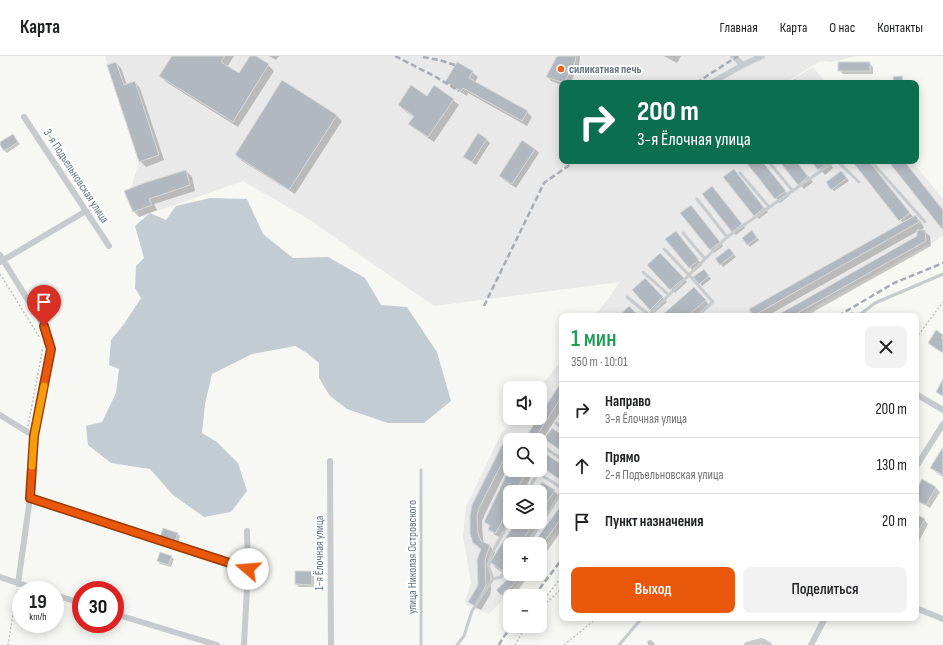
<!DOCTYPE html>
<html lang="ru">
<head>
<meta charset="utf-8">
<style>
  :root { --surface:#fff; --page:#f2f2f2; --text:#202124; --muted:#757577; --line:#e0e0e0; --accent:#ea580c }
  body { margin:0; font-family:"Sofia Sans Condensed",sans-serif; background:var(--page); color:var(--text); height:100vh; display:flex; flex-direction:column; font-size:15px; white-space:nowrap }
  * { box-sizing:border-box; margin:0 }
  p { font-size:13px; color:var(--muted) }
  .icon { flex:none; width:22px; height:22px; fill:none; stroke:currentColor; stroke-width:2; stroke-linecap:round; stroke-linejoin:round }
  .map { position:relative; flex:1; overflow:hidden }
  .drawer { position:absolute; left:559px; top:257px; width:360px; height:308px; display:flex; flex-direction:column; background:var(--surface); border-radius:8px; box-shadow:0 2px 10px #0003 }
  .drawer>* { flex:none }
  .hud { position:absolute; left:559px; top:24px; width:360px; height:84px; border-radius:8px; box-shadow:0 2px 10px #0003; background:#0b6e4f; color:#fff; overflow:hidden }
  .tools { position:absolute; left:503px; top:325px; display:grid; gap:8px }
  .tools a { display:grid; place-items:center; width:44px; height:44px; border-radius:8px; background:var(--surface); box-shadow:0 2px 10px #0003; font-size:20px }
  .speed { position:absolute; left:12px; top:525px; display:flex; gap:8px; font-size:20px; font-weight:700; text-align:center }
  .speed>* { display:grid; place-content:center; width:52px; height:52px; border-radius:50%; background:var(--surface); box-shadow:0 2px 10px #0003; line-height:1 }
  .speed small { font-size:10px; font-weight:400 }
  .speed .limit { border:6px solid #d22; background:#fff; color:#111 }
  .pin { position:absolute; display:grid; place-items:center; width:34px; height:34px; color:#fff; margin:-41px -17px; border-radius:50% 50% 50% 0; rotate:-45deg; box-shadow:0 0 4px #0007 }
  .pin .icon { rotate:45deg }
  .me { position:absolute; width:44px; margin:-22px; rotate:288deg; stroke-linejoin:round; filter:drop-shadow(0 0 3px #0008) }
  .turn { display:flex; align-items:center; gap:14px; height:84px; padding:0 12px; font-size:18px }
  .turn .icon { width:52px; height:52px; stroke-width:2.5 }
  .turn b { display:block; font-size:28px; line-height:34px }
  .round { display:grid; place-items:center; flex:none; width:42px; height:42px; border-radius:8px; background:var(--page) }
  .summary { display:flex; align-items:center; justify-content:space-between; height:68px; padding:0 12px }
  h1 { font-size:24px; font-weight:600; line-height:30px; color:#1e9e55 }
  .cta { display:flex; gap:8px; margin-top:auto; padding:8px 12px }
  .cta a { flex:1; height:46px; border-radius:8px; background:var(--accent); color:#fff; font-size:16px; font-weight:600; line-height:46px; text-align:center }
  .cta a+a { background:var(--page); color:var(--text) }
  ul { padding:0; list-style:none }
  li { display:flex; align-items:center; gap:12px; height:56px; padding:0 12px; border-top:1px solid var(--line) }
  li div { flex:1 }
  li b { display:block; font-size:15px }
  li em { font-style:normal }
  header { display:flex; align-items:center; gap:24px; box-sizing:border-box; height:56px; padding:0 20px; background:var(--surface); border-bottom:1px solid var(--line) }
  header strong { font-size:19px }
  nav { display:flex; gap:22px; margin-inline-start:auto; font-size:14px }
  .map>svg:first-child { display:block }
  .built { fill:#e8e9e8; fill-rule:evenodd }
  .water { fill:#c3ccd2 }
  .shadow { fill:#0003 }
  .building { fill:#b2b8bf; stroke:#d9d9d7 }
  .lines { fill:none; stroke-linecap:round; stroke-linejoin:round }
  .path { stroke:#c1c2c5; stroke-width:1.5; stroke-dasharray:2 2; stroke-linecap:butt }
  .service { stroke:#c7cbce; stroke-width:3 }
  .minor { stroke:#c7cbce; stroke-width:6 }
  .rail { stroke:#a7acb3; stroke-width:2.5; stroke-dasharray:6 3; stroke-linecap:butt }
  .route-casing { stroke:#983908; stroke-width:10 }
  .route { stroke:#ea580c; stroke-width:7 }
  .slow { stroke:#f59e0b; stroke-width:7 }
  .poi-dot { fill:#ec6020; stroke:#fff; stroke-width:1.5 }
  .labels { text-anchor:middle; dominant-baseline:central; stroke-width:4; stroke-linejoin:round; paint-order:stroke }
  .poi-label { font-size:12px; font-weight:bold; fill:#657587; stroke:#fff; text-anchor:start }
  .street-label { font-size:12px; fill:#657587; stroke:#fff }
</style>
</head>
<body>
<header>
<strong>Карта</strong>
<nav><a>Главная</a><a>Карта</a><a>О нас</a><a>Контакты</a></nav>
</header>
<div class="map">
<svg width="943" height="589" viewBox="0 0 943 589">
  <rect width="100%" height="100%" fill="#f7f8f4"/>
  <path class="built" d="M105,0h751l-23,6 -13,-1 -35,22h-223v78h350l31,38v36l-8,6 -137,75h-203l25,-34 -186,24 -129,-89 -62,-36 -103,36 -10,-26 9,-29 -32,-97z
    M813,11l13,16h-39z
    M562,304v164l-22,29v-9h-30v30h14l-10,14 -25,26 -23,-9 -1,-4 6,-18 -8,-47 3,-29 35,-73 14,-16h25v-30h-1zM510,384h30v30h-30zM510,436h30v30h-30z"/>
  <path class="water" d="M210,142l37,1 16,35 30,24 35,-1 37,21 16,27 26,2 30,45 14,49 -27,22h-36l-41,-14 -17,-13 -11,-18v-15l-12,-10 -12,-7 -43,8 -40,20 -7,30 -3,29 15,9 21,21 9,28 -16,21 -27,5 -31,-22 -23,-26 -39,-6 -23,-18 -2,-19 16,-4 14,-29 3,-24 -10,-4 2,-25 13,-16 17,-26 -6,-10 1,-22 8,-8 -9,-32 15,-13 16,7 10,-14z"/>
  <path class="shadow" d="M173,0h61l-7,11 13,8 11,-19h3l14,9 6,6 -36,56 -72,-45 -6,-6z
    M269,0h10l-3,4z
    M558,0h22l-1,10 -9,17h-8v2l-11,-4 -3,-4z
    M664,0h17l-4,7z
    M116,7l5,5 6,17 8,-3 5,6 24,72 -18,7 -6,-6z
    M869,7l4,4v7h-30l-4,-4z
    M472,16l6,5 -3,5 52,30 5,5 -5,9 -59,-33 -1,3 -15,-9 -6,-5z
    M795,23l5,4h-10z
    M427,41l26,3 6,5 -25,37 -19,-13 -6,-5 5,-7 -9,-6 -6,-6z
    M336,59l6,6 -47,73 -53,-33 -6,-6z
    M15,82l5,6 -13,9 -3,-3z
    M486,83l4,4 -14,22 -8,-5 -4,-4z
    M535,93l4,4 -23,35 -12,-8 -4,-4z
    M746,105h15l28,35 -9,7z
    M781,105h15l17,21 -9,7 -5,-5z
    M813,105h15l5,7 -8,7z
    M854,105h15l45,57 2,-1 5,5 3,6 -6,3h6l6,5 1,10 -125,70h-28l141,-79 -1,-6 -151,85h-12l-1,-1 149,-92z
    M889,105h15l39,49v19z
    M186,115l6,6 3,14 -41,13 3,6 -18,7 -5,-5 -9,-20z
    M737,118l31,38 -9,7 -4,-4z
    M844,118l5,7 -15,10 -2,-2z
    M716,135l29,37 -9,7 -4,-4z
    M694,154l29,36 -9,7 -4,-4z
    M754,178l5,6 -9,7 -7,-9z
    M680,180l22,29 -8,7 -27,-33z
    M729,193l7,8 -13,10 -2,-3z
    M660,198l27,28 -12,11 -27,-28z
    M706,217l5,6 -9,7 -2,-3z
    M645,223l22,23 -13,11 -21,-23z
    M700,237l10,13 -12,10h-36z
    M937,276l6,4v17l-10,-6 -4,-4z
    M562,327v26l-22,35v-4h-15z
    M562,359v6l-3,-2z
    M507,382l3,2v23l-25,51 -3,7 1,19 2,4 5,2 5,6 -2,6 24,-36h23v-30h-3l6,-9 11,8 6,6 -31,47h-19v29l-2,3 -12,-8 -5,-6 -1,4 1,25 -1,4 -9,15 -6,-3 -5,-5 9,-16 2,-36 -7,-7 -3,-28z
    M943,393v28l-6,-4 -5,-5z
    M510,414h18l4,4 -8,18h-14v30l-8,16 -7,-3 -5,-6 1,-2 -6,-5z
    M922,425l14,7 4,4 -10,16 -14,-8v-8z
    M562,450v24l-22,31v-17h-6z
    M916,460l8,4 4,4 -10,19 -2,-1z
    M178,478l2,2 -2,8 -14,-4 -3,-3z
    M171,501l3,2 -3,8 -11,-3 -2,-3z
    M312,516l2,2v13h-15l-3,-3z
    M513,518h17l-11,15 -7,7h-2v2l-3,2 -10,-10 11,-10z
    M651,584l3,3 1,2h-7l-1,-4z"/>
  <path class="building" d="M172,0h53l-4,6 18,11 11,-17h6l13,8 -36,58 -74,-46z
    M557,0h19l-1,6 -11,21 -18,-6z
    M116,6l8,23 11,-4 24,74 -20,7 -32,-97z
    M457,6l16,9 -4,7 59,33 -6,10 -59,-33 -2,3 -16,-9z
    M838,6h32v9h-32z
    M902,20l1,7h-18l9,-1 -1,-5z
    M282,24l55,35 -48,75 -54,-35z
    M411,29l16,11 7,-11 20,14 -26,38 -20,-13 6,-8 -16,-11z
    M478,77l9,6 -15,23 -9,-5z
    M13,78l5,8 -14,9 -4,-6v-3z
    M522,84l13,9 -23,35 -13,-8z
    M745,105h17l24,30 -11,8z
    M779,105h17l12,16 -10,8z
    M811,105h17l1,1 -11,8z
    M852,105h17l41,52 -11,8z
    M888,105h16l39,49v18l-1,1z
    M734,113l30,39 -10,8 -31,-39z
    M186,114l4,15 -41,14 3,6 -19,7 -9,-21 20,-8z
    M841,115l6,7 -16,12 -5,-8z
    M712,130l30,38 -10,8 -30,-38z
    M691,149l29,37 -10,8 -30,-37z
    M916,159l3,7 -166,94 -4,-7z
    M752,174l5,8 -10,7 -5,-7z
    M917,174h8l1,11 -134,75h-16l141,-80z
    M676,175l23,29 -10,8 -24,-29z
    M729,192l5,6 -14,11 -5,-6z
    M660,197l24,25 -14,12 -23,-25z
    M704,213l5,7 -10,8 -6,-7z
    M645,222l18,19 -13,13 -18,-20z
    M694,231l12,13 -19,16h-26z
    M629,250l10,10h-20z
    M936,274l7,5 -2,3 2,1v14l-15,-10z
    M943,323v17l-7,-4z
    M562,325v15l-28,44h-10l14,-22h2v-3z
    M552,372l10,7v16l-18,-12z
    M506,381l7,3h-3v7l-31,61 -2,7 1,19 3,7 9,4 -5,15 1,25 -2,4 -9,17 -7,-4 10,-17 -1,-25 4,-11 -8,-6 -3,-9v-19l2,-10z
    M943,391v28l-13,-7z
    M540,394l22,15v16l-22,-15z
    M510,411v3h17l-11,22h-6v13l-14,28 -8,-3 2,-5 -6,-3z
    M922,423l14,8 -10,18 -10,-5v-10z
    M542,426l13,8 -15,23v-21h-4z
    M562,448v13l-22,31v-4h-7z
    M916,458l9,5 -9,16z
    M516,466h18l-14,22h-10v16l-7,11 -13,-9z
    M163,472l15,5 -3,9 -15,-5z
    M160,496l12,4 -4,9 -11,-4z
    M295,515h17v14l-17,-1z
    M511,518h10l-9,12 -11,9 -5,-5 11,-10z"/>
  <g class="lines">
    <path class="path" d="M0,218l40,64
      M848,260l5,-4
      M916,282l27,-36
      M28,370l15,-79
      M540,549l22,-29
      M540,551l12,-9 10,-10
      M8,589l9,-56
      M515,589l11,-19
      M564,589l33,-27"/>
    <path class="service" d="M768,105l24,29
      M837,105l22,21
      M871,105l54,61
      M740,117l29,34
      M697,143l30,38
      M683,177l22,26
      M643,216l26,23
      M627,241l22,18
      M648,260l41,-41 -25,-26
      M697,260l16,-14 -24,-27 38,-38 108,-76
      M858,260l17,-13 68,-29
      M556,367l6,5
      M540,389l22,14
      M527,436l11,-19 24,15
      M526,488l25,-35 11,-19
      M493,523l-5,-14 4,-12 18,-33
      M421,589v-175
      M457,589l7,-9 8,-25 21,-32 8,-2 9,-12
      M619,589l23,-27"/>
    <path class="minor" d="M733,0l10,9
      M711,27l32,-18 19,-9
      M24,61l85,129
      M0,199l44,71 7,23 -17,87 -4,62 -12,86
      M0,206l86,-51
      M916,338l27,16
      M0,359l34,21
      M330,405l1,184
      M916,411l27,-43
      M30,442l218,71
      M0,521l39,13
      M55,539l26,8
      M916,552l27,11
      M115,558l102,31
      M244,589l4,-76 -1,-38
      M747,589l15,-4 7,4
      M811,589l14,-27"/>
    <path class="rail" d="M395,0l41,21 23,14
      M423,1l16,3 16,5
      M696,27l42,-27
      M484,250l60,-123 31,-22
      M838,260l56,-33 49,-20
      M534,540l28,-37
      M499,589l3,-6 10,-13"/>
  </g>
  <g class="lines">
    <defs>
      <path id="route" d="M44,270l7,23 -17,87 -4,62 218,71"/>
    </defs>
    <use href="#route" class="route-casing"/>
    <use href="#route" class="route"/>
    <path class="slow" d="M32,410l2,-30 10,-50"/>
  </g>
  <circle class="poi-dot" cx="561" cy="13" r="4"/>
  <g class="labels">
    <g class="poi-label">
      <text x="569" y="13">силикатная печь</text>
    </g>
    <g class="street-label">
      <text transform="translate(76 120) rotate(57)">3-я Подъельновская улица</text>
      <text transform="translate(319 497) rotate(-90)">1-я Ёлочная улица</text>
      <text transform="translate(412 501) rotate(-90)">улица Николая Островского</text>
    </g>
  </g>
</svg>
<div class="tools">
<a><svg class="icon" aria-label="sound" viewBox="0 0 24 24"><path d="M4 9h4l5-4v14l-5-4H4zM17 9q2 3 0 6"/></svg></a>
<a><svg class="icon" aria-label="search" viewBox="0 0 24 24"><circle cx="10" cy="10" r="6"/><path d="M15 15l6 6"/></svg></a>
<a><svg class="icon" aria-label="layers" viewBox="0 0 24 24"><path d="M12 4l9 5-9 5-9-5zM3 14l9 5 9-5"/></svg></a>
<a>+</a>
<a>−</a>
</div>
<div class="speed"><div>19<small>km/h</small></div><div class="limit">30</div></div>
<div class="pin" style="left:44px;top:270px;background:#d93025"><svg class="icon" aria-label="arrive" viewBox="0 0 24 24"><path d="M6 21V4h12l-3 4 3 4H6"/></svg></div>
<svg class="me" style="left:248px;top:513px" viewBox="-20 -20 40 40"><circle r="19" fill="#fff"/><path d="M0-13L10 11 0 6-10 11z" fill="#ea580c"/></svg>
<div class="hud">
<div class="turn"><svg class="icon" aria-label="right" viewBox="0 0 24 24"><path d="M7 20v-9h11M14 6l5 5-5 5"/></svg><div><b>200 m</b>3-я Ёлочная улица</div></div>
</div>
<section class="drawer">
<div class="summary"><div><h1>1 мин</h1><p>350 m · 10:01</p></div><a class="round"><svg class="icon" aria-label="close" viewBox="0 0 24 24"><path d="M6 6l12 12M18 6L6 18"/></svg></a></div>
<ul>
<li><svg class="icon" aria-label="right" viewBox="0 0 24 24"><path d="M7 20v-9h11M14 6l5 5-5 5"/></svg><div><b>Направо</b><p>3-я Ёлочная улица</p></div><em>200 m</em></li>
<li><svg class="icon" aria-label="ahead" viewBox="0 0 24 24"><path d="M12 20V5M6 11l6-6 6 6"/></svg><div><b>Прямо</b><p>2-я Подъельновская улица</p></div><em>130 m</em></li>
<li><svg class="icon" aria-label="arrive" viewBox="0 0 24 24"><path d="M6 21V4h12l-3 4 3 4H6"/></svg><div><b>Пункт назначения</b></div><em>20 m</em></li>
</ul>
<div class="cta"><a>Выход</a><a>Поделиться</a></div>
</section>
</div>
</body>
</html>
